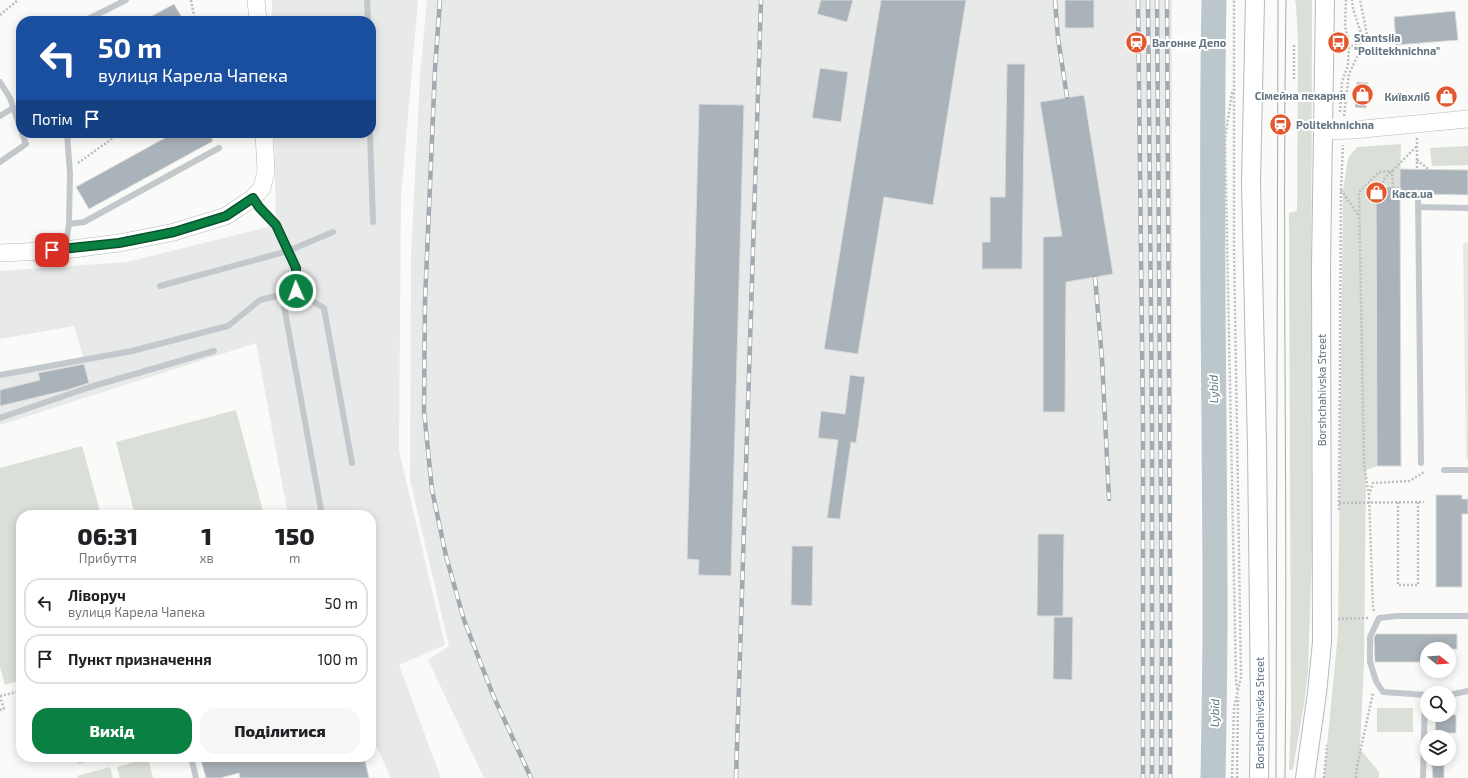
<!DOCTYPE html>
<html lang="uk">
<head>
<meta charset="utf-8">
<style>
  :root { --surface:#fff; --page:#f6f6f6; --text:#202124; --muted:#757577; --line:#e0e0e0; --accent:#0b8043 }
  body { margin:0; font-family:"Exo 2",sans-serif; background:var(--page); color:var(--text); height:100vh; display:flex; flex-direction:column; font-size:15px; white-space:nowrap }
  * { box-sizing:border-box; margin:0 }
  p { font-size:13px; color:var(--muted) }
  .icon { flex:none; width:22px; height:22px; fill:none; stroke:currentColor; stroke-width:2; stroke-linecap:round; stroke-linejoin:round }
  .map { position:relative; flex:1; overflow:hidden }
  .sheet { position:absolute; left:16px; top:510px; width:360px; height:252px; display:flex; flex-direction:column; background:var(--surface); border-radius:16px; box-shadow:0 2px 10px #0003 }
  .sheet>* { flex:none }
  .guide { position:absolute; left:16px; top:16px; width:360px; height:122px; border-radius:16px; box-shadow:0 2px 10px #0003; background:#1a4fa0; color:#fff; overflow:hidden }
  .needle { width:26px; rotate:107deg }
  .buttons { position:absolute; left:1420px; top:642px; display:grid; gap:8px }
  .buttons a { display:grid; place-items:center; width:36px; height:36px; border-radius:50%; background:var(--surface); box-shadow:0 2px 10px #0003; font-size:20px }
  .pin { position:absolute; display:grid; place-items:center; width:34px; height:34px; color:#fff; margin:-17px; border-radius:8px; box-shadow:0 2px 6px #0006 }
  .me { position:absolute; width:44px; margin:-22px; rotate:358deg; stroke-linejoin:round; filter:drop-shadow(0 0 3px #0008) }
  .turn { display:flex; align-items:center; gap:14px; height:84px; padding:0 16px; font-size:18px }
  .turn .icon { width:52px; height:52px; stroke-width:2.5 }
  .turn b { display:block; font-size:28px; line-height:34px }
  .then { display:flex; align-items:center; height:38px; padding:0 16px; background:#0003; gap:8px; font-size:15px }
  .eta { display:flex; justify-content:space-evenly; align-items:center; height:68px; text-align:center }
  .eta b { font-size:24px; font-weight:800; line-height:28px }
  .cta { display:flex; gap:8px; margin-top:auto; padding:8px 16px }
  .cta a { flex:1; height:46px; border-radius:16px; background:var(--accent); color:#fff; font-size:16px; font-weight:800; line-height:46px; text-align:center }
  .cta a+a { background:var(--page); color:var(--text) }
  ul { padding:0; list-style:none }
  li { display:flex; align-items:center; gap:12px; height:50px; margin:0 8px 6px; padding:0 8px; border:2px solid var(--line); border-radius:16px }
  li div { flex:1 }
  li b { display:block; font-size:15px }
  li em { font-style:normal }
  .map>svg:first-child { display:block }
  .built { fill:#e8e9e9 }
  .green { fill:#dadfd7 }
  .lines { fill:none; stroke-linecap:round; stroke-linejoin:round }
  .river { stroke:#bbc7cb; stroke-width:25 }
  .building { fill:#aab3b9; stroke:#dcdcda }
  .secondary-casing { stroke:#b3babf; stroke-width:18 }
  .primary-casing { stroke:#b5babe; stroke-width:20 }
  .path { stroke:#bbbfc2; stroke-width:2.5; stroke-dasharray:2 2; stroke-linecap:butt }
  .lane { stroke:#c3c8cc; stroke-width:6 }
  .secondary { stroke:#fff; stroke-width:17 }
  .primary { stroke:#fff; stroke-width:18 }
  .tram { stroke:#a2aab0; stroke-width:1 }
  .rail-casing { stroke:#a2aab0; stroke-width:4.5 }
  .rail { stroke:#fff; stroke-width:3; stroke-dasharray:9; stroke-linecap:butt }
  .route-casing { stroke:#07532c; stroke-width:10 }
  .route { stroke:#0b8043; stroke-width:7 }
  .labels { text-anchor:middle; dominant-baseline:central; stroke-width:4; stroke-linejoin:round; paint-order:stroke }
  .poi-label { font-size:11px; font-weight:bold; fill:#657683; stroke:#fff; text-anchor:start }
  .street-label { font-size:11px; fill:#657683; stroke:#fff }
  .water-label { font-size:12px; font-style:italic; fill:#60757c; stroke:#fff }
</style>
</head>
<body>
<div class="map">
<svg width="1468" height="778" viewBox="0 0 1468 778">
  <rect width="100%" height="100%" fill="#fafaf8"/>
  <path class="built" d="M272,0h146l-17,198 -2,253 46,194 -46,20 42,113h-50l-20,-44v-219h-83l-32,-172 -256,82v-53l83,-15 -9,-31 -74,13v-68l127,-9 149,-37 -2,-92h97v-112h-99z
    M427,0h745l1,778h-689l-56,-118 21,-14 -39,-166 1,-225 9,-179z
    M1463,243h5v216h-2z"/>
  <path class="green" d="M1295,0h17l-1,380 1,169 -4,122 -4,33 -11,65 -4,1 2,-52 -2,-505 8,-2 1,-168 -2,-39z
    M1401,144l-1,43h-24l1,279 -11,4 -2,191 -4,88 19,23v6h-55l14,-145 5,-443 5,-32 9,-11z
    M1468,146v19l-36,1 -2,-18z
    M236,410l28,105h-129l-19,-73z
    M82,446l19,69h-80v165l-16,5 -5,-18v-199z
    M1377,708h36v24h-36z
    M76,757h30l-28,7z
    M148,758l5,20h-33l-3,-11z
    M110,767l3,11h-35l-1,-2z"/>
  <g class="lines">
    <path class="river" d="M1213,778c1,-55 2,-109 2,-164 0,-205 -5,-409 -1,-614"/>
  </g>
  <path class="building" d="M821,0h32l-6,22 -30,-8z
    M881,0h85l-33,205 -49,-8 -26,157 -34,-5z
    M1065,0h29v28h-29z
    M174,4l10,17h-41z
    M1455,11l3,29 -62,5 -2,-28z
    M1007,64h18l-3,205h-40v-27h8v-45h15z
    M820,68l28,4 -7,50 -29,-4z
    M1357,82l11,1 -2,25 -11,-1z
    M1084,95l29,179 -47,8 -1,130h-22v-175l19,-1 -22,-134z
    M699,104l45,1 -13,471 -33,-1 1,-15 -12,-1z
    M174,133h35l4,8 -124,68 -13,-22z
    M1400,169l68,1v25l-46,-1v-3l-4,-1h-3l-1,4h-14z
    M1376,187h24l1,279h-24z
    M84,364l5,19 -22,7 -67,16v-16l40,-10 -2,-7z
    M850,375l15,2 -9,66 -5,-1 -11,77 -13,-1 11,-78 -20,-2 3,-27 24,3z
    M1436,495h26v4h6v15h-6v73h-26z
    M1038,534h26l-1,82h-26z
    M792,546h21l-1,60 -21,-1z
    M1054,617h19l-1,63 -19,-1z
    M1376,634h81v15h-30v13h-52l-1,-24z
    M1436,715h20v18h-21z
    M200,757h164l5,21h-129l-1,-5 -19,5h-14z
    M1444,764v14h-11l-1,-13z"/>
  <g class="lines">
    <defs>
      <path id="secondary" d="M256,0l2,21
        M1322,131l31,-1 115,-11
        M0,253l65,-3 54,-7 55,-11 52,-16 27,-18 9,-10 4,-17 -2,-38"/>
      <path id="primary" d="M1255,0l-4,182 6,263 3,262 -1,71
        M1305,778l12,-85 5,-51 -1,-376 4,-266"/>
    </defs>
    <use href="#secondary" class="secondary-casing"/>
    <use href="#primary" class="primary-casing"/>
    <path class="path" d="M191,0l4,21
      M0,15l18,-15
      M1340,50l24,-8 -11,-33 -1,-9
      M1294,79v-36
      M1232,92l-7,47 11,540 1,11
      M1340,112l2,-30 6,-17 1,-19 -4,-21 1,-25
      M1344,116l5,-42 15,-32 4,-2 -8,-40
      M1417,138v31
      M1417,160l11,9
      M78,163l42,-30
      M1383,187v-7l33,-33
      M1341,190l18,26
      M1369,495l-5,-31 -5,-272 20,-20 13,-1 1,16
      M1398,502v83h20v-83
      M1339,503l85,-1
      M1339,510l2,-320 2,-45
      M1374,611l-1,-3 -4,-113 4,-12 37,-2 14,-9
      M1338,619l31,-1
      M0,696l21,-5
      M0,710l4,-1 -4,-13
      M1232,778l2,-70 7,-31 -7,-429v-248
      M1237,778l1,-81
      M1324,778l3,-33
      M1356,778l1,-12 16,-73"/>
    <path class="lane" d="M367,0l1,21
      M84,21l42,-21
      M0,82l10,16 11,32
      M0,116l13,-8
      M67,133l3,41 -1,50
      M370,133l3,89
      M0,162l26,-18 -4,-11
      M1418,194l3,269
      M254,199l5,8 17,18 20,43v23
      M1418,207l50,1
      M65,249l4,-25 15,-2 135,-74
      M160,286l128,-35 45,-19
      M282,295l40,220
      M0,375l132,-24 96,-25 32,-26 36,-9 28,17 28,155
      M0,418l90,-31 124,-36
      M1444,470h24
      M1427,695l-44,-3 -7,-11 -6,-19v-25l9,-19 18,-2h71
      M1449,695l19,-4
      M191,757l5,21
      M1423,778l2,-83"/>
    <use href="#secondary" class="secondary"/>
    <use href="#primary" class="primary"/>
    <path class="tram" d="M1276,778l2,-778
      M1285,778c3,-259 -3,-519 1,-778"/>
    <defs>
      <path id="rail" d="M440,0l-5,69 -10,232 -1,110 8,79 14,66 18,64 29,75 38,83
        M1055,0l3,38 9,59
        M1138,0l5,426v352
        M1148,0l4,425v353
        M1157,0l5,629 -1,149
        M1167,0l3,571v207
        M1095,277l7,82 7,140
        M736,778l25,-778"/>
    </defs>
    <use href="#rail" class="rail-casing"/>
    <use href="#rail" class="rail"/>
  </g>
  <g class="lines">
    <defs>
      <path id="route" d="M52,250l67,-7 55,-11 52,-16 27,-18 6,9 17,18 20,43v23"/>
    </defs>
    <use href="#route" class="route-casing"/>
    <use href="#route" class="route"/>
  </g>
  <defs>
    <symbol id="station-disc" viewBox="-11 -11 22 22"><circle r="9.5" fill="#e4572e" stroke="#fff"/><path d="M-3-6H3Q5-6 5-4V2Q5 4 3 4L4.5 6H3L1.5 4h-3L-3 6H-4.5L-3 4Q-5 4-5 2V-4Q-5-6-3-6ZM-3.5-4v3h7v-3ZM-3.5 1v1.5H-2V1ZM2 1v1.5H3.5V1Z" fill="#fff"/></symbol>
    <symbol id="bus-disc" viewBox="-11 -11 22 22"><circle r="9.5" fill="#e4572e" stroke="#fff"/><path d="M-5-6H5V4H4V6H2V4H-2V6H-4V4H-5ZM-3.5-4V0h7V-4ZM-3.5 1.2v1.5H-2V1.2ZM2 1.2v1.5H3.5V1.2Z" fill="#fff"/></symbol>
    <symbol id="shop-disc" viewBox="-11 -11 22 22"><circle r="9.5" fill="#e4572e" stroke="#fff"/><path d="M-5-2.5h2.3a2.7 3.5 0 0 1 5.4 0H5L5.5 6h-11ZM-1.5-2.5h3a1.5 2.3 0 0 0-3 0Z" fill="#fff"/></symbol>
  </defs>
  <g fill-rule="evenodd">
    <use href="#station-disc" x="1124" y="30" width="25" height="25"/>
    <use href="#bus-disc" x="1326" y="30" width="25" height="25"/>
    <use href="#shop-disc" x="1350" y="82" width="25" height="25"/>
    <use href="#shop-disc" x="1434" y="84" width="25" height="25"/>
    <use href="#station-disc" x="1268" y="112" width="25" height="25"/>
    <use href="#shop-disc" x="1364" y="180" width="25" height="25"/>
  </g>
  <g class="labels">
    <g class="poi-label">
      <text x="1354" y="37">Stantsiia<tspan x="1354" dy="13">"Politekhnichna"</tspan></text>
      <text x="1152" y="42">Вагонне Депо</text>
      <text x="1346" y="95" text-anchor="end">Сімейна пекарня</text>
      <text x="1430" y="96" text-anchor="end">Київхліб</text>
      <text x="1296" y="124">Politekhnichna</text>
      <text x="1392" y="193">Каса.ua</text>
    </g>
    <g class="street-label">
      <text transform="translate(1321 390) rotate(-90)">Borshchahivska Street</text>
      <text transform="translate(1259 713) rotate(-90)">Borshchahivska Street</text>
    </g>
    <g class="water-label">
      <text transform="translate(1213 389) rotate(-91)">Lybid</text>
      <text transform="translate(1214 713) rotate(-89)">Lybid</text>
    </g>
  </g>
</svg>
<div class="buttons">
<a><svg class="needle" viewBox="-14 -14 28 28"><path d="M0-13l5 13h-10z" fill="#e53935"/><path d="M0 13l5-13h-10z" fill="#757577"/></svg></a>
<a><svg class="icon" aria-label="search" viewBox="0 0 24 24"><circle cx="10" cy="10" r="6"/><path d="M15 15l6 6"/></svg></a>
<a><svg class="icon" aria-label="layers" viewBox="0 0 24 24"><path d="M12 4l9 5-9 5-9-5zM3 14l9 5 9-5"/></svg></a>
</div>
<div class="pin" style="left:52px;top:250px;background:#d93025"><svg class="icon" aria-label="arrive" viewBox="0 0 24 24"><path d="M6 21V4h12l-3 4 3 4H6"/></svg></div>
<svg class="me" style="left:296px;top:291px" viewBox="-20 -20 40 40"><circle r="17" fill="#0b8043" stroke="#fff" stroke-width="3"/><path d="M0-11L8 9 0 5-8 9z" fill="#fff"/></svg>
<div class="guide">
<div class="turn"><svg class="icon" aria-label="left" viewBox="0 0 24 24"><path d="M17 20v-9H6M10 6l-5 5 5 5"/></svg><div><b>50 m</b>вулиця Карела Чапека</div></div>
<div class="then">Потім<svg class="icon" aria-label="arrive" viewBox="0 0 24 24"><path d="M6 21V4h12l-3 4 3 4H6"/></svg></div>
</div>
<section class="sheet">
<div class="eta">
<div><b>06:31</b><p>Прибуття</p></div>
<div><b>1</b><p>хв</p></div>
<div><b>150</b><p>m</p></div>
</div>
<ul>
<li><svg class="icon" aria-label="left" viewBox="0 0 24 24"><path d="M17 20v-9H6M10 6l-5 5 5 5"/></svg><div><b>Ліворуч</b><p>вулиця Карела Чапека</p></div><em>50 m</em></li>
<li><svg class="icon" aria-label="arrive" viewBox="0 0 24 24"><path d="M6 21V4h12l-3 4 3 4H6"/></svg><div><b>Пункт призначення</b></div><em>100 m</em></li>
</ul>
<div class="cta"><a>Вихід</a><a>Поділитися</a></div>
</section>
</div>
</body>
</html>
